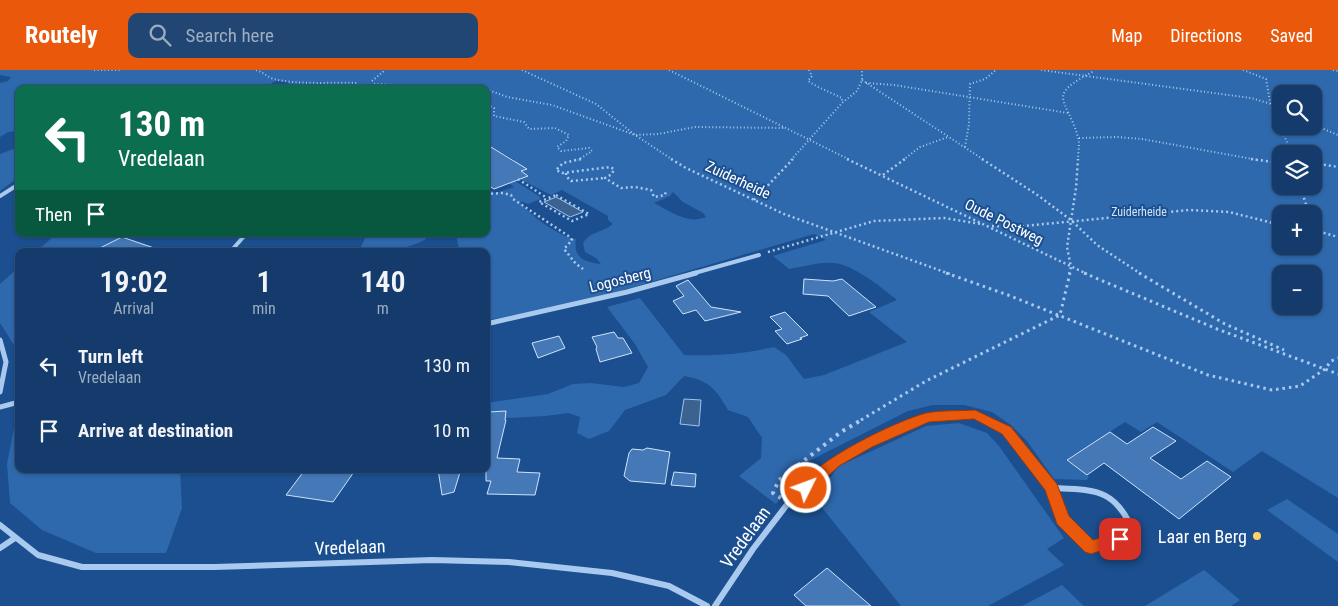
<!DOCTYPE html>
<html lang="en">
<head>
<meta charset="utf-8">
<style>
  :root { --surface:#143b6b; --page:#214673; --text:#f1f3f6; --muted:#9dadc1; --line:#33557e; --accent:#ea580c }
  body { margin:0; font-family:"Roboto Condensed",sans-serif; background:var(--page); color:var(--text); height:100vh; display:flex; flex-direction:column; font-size:19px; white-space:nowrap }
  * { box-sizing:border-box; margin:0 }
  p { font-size:16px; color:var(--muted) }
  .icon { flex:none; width:28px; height:28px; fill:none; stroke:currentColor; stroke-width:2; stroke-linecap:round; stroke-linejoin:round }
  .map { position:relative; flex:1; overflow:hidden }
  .panel { position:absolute; left:15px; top:178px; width:475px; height:225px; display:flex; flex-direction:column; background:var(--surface); border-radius:10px; box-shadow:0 1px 4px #0004,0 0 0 1px var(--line) }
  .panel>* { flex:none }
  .guide { position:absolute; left:15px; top:15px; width:475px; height:152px; border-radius:10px; box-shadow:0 1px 4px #0004,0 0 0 1px var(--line); background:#0b6e4f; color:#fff; overflow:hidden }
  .buttons { position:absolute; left:1272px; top:15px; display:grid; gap:10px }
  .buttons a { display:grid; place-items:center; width:50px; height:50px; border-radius:10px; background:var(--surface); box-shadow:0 1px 4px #0004,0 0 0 1px var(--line); font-size:25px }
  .pin { position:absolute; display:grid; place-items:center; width:42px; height:42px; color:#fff; margin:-21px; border-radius:10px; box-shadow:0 2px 8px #0006 }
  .me { position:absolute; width:55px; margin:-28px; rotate:48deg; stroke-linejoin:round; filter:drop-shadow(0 0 4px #0008) }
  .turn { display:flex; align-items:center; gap:18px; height:105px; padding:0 20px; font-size:22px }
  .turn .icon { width:65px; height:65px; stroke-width:2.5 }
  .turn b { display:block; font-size:35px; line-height:42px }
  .then { display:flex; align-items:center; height:48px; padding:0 20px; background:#0003; gap:10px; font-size:19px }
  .eta { display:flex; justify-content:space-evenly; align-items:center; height:85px; text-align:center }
  .eta b { font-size:30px; font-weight:600; line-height:35px }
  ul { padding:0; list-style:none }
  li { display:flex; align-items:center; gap:15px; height:65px; padding:0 20px }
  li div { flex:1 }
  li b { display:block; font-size:19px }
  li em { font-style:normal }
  header { display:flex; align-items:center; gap:30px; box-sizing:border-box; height:70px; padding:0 25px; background:var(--accent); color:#fff }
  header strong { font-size:24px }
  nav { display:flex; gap:28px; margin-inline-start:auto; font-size:18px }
  .search { width:350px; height:45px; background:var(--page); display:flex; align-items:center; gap:12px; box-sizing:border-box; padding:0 18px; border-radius:10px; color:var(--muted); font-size:19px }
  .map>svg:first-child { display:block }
  .green { fill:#2e69ad; fill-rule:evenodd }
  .water { fill:#3c6290; stroke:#9cc4f0 }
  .building { fill:#4478b7; stroke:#cfe3fa }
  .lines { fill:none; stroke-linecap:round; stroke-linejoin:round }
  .path-far3 { stroke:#a9c9ee; stroke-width:2; stroke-dasharray:1 2.5; stroke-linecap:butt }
  .path-far2 { stroke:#a9c9ee; stroke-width:2.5; stroke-dasharray:2 3; stroke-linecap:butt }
  .path-far1 { stroke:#a9c9ee; stroke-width:3; stroke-dasharray:2.5 4; stroke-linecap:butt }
  .path { stroke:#a9c9ee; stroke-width:4; stroke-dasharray:3 5; stroke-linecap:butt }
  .street-far3 { stroke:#a9c9ee; stroke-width:3 }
  .street-far2 { stroke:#a9c9ee; stroke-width:4 }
  .street-far1 { stroke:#a9c9ee; stroke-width:5 }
  .street { stroke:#a9c9ee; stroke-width:6 }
  .route { fill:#ea580c; stroke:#983908 }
  .poi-dot { fill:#ffd166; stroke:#1b4f8f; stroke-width:2 }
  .labels { text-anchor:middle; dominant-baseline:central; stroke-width:4; stroke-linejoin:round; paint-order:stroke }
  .far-park-label { font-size:12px; fill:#cfe3fa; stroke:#1b4f8f }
  .street-label { font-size:15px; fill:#fff; stroke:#1b4f8f }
  .near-poi-label { font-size:18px; fill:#fff; stroke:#1b4f8f; text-anchor:end }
  .near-street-label { font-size:18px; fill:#fff; stroke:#1b4f8f }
</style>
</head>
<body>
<header>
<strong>Routely</strong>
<div class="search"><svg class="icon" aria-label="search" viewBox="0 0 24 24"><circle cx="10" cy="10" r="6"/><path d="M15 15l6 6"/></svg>Search here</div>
<nav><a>Map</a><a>Directions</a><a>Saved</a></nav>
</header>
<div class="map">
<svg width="1338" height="536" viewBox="0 0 1338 536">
  <rect width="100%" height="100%" fill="#1b4f8f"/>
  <path class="green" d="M0,0h1338v428l-76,-47 -29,21 -76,-50 -16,10 -16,-10 -59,38 23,17 -2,3 -33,-1 -27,-38 -16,-16 -19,-13 -28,-7h-31l-25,6 -99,50 -33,43 -37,-28 22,-18 1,-20 -14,-21 -20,-7c-13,-22 -18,-29 -44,-34l-18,19 -41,15 -16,21 -20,8 -12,-6 3,-16 -12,-4 -22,3 -60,3v-16l62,-9 25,-10 18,-1 33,4 15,-4 9,-16 -13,-23 -28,-37 33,-9 44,57c31,1 60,-1 90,-8l12,8 18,24 20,-4 83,-33 -38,-30 28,-12c-15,-12 -45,-37 -65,-37 -13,-1 -29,4 -43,6l-16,-13 53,-16 -12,-6 -208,61 -78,19 -42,6v-69h-27l-2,-12 3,-5h26v-46l10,5 18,-6 -5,-4 6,-2 24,15 2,3 -13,5 -8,-3c8,14 40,36 56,38 -3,19 8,23 25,25l-5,-6 -11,-6 -2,-9c8,-12 19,-10 30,-19l-5,-4v-4l-46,-26 -11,5 -31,-16 8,-3 -7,-5 6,-3 -16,-6 4,-2 -29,-16v-55l-124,-4 -3,4h-69l-8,-1 7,-6 -14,-1 -11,8h-245v42l-11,1 -8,5v-54l8,-2 3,-4 -11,-2zM1281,24h33v32h-33zM1281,84h33v32h-33zM673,122l10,10 20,11 3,4c-18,8 -36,-6 -52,-14l16,-7zM1281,144h33v32h-33zM1281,204h33v32h-33z
    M19,77v30l-19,14v-37z
    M56,164h69l-18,17h-70z
    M367,164h60l-1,5c-21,12 -44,12 -67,12z
    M19,197v86l-19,-30v-39z
    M17,343l2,56h161l2,39 -16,45h-70l-54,-23 -32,-27 -3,-39z
    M959,353l28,10 12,13 65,92 -17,11 17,16 -76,41h-87l-86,-107 24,-33 87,-40z
    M1287,429l51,35v28l-71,-52z
    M1204,500l36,30 -9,6h-86z
    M1062,515l22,21h-62z"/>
  <path class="water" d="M556,127l27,15 -13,5 -26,-15z
    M684,329l17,1 -2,26 -19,-2z"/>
  <path class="building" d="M486,74l41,25 -6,2 7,5 -34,13 -8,-5z
    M122,167l35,12 -1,2h-62z
    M804,209l29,2 9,-2 34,28 -27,9 -21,-20 -25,-2z
    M688,210l23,27 30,5 -36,9 -9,-11 -13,4 -10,-13 11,-5 -8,-10z
    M785,242l23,23 -8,3 2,1 -15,5 -12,-13 7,-2 -12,-12z
    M614,262l4,6h5l9,15 -32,9 -4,-13 1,-2 -5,-10z
    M559,266l6,12 -27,10 -6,-15z
    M506,341l-1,9h1l-9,38 23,1 -3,13 23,1 -5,22 -48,-1 4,-13h-5v-52l3,-17z
    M1153,357l23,14 -26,17 31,21 26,-18 24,16 -52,42 -75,-56 -17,12 -20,-15 43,-28 17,12z
    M647,378l23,4 -5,32 -35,-3 -6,-5 5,-23 3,-4 11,1z
    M316,399h40l-23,33 -47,-7 18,-24 9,1z
    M438,399h23l-7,23 -12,3z
    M674,402l22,2 -1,13 -24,-2z
    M827,498l44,38h-65l-12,-11z"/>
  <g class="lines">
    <path class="path-far3" d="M94,0h28
      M256,0c7,2 11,7 18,9 24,6 58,3 84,4
      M522,0l74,34 39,31 38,25
      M669,0l181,90
      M809,0l3,6 -4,5 8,5 26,12v4
      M1041,0l210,28 30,9
      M1243,0l23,9 4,23 22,52
      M1333,0l5,1
      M862,10l122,80
      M372,11l13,-11
      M866,13l28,2 174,28
      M374,14l112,5 21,8 45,8 83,30 23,-1 37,-7 89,1
      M486,32h3l-2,3 7,3v8l30,6 5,7 26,-1 14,7 -3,6 -9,6 4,4 28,-3 3,3 -14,9
      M1314,55l24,10
      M1079,68l38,-1 25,2 116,21
      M965,77l4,-23 1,-40 15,-5 11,-9
      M791,90l51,-57 15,-12 5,-11v-10
      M903,90l17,-13 28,-10
      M1078,90c0,-7 2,-17 0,-23 -12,-41 -33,-40 16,-66"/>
    <path class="path-far2" d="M581,89l-18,4 -7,7 6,3 48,-6 4,2 -2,5 -7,4 16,10 14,-1 16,3 3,7 11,-2 1,-5
      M671,89l15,9 98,46 166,60
      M847,89l240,115
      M982,89l54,35 35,26 26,25 44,29
      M1251,89l30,4
      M1314,93l24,4
      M566,103v3l5,5 34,-3
      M883,105l22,-16
      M518,109l29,19
      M1295,116l8,9 6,19
      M486,124l17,-1 8,2 2,4 57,38 2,3 -8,9 12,15 7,5
      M556,125l33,19 -17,7 -33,-19z
      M754,130l39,-41
      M992,156l22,1 175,-17 40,2 52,13
      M1314,160l24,7
      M768,182l106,-31 70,-3 37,6
      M1069,204l2,-7 -4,-20 9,-59 2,-29"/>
    <path class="path-far1" d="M946,203l62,22 200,80 64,15 28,-4 25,-17 6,-8 7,-3
      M1084,203l133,56 121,45
      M1139,203l86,51 59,26
      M861,350l65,-39 134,-66 10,-42"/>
    <path class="path" d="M781,428l-8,-5 6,-13 62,-48 22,-13"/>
    <path class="street-far3" d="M364,19l2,-2"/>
    <path class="street-far2" d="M0,126l19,-12
      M231,181l15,-17
      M691,204l68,-19"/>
    <path class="street-far1" d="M486,254l141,-32 69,-19
      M0,270l6,22 -6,30
      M0,337l19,-5
      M921,350l7,-3 47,-2 10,5"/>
    <path class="street" d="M982,349l25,12 45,57
      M1052,418c44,2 64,0 83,47l-44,12 -29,-27z
      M0,455l38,30 44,12h132l218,-7 77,2 103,11 57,13 38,20
      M0,478l15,-10
      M715,536l38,-57 36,-47 46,-39 33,-20 56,-24"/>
  </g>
  <path class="route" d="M975,340l36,17 46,57 12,32 24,24 27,-8 5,2 3,5 -3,4 -34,11 -6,-2 -28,-28 -12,-34 -43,-56 -28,-15 -45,3 -57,25 -33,19 -28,26 -5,2 -5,-2 -2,-4c14,-27 97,-67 127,-75 15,-3 34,-2 49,-3z"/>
  <circle class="poi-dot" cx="1257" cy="466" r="5"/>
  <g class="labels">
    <g class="far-park-label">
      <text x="1139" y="142">Zuiderheide</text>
    </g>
    <g class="street-label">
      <text transform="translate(738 110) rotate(25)">Zuiderheide</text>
      <text transform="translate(1004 152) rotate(26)">Oude Postweg</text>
      <text transform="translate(620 210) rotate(-14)">Logosberg</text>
    </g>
    <g class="near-poi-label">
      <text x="1247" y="466">Laar en Berg</text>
    </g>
    <g class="near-street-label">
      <text transform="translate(745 467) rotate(-54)">Vredelaan</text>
      <text transform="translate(350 477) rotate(-2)">Vredelaan</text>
    </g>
  </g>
</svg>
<div class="buttons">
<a><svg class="icon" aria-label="search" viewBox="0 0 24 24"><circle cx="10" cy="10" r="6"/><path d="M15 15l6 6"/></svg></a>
<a><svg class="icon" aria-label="layers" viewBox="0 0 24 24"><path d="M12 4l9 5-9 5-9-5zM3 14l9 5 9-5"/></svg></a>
<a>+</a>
<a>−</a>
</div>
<div class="pin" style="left:1120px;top:469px;background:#d93025"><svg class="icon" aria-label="arrive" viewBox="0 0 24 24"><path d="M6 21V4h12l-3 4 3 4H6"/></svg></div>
<svg class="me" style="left:806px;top:418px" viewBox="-20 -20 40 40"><circle r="17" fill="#ea580c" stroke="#fff" stroke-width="3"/><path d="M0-11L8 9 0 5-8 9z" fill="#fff"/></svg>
<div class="guide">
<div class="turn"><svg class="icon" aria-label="left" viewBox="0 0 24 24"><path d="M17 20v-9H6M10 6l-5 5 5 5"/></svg><div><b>130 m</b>Vredelaan</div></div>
<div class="then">Then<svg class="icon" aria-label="arrive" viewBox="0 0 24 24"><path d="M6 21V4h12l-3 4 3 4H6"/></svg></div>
</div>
<section class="panel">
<div class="eta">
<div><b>19:02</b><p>Arrival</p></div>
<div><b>1</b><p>min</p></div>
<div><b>140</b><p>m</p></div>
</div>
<ul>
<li><svg class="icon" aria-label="left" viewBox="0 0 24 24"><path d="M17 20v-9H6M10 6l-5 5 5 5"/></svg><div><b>Turn left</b><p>Vredelaan</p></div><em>130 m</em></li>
<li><svg class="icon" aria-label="arrive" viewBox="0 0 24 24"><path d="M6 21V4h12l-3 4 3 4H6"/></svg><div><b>Arrive at destination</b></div><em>10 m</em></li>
</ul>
</section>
</div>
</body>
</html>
